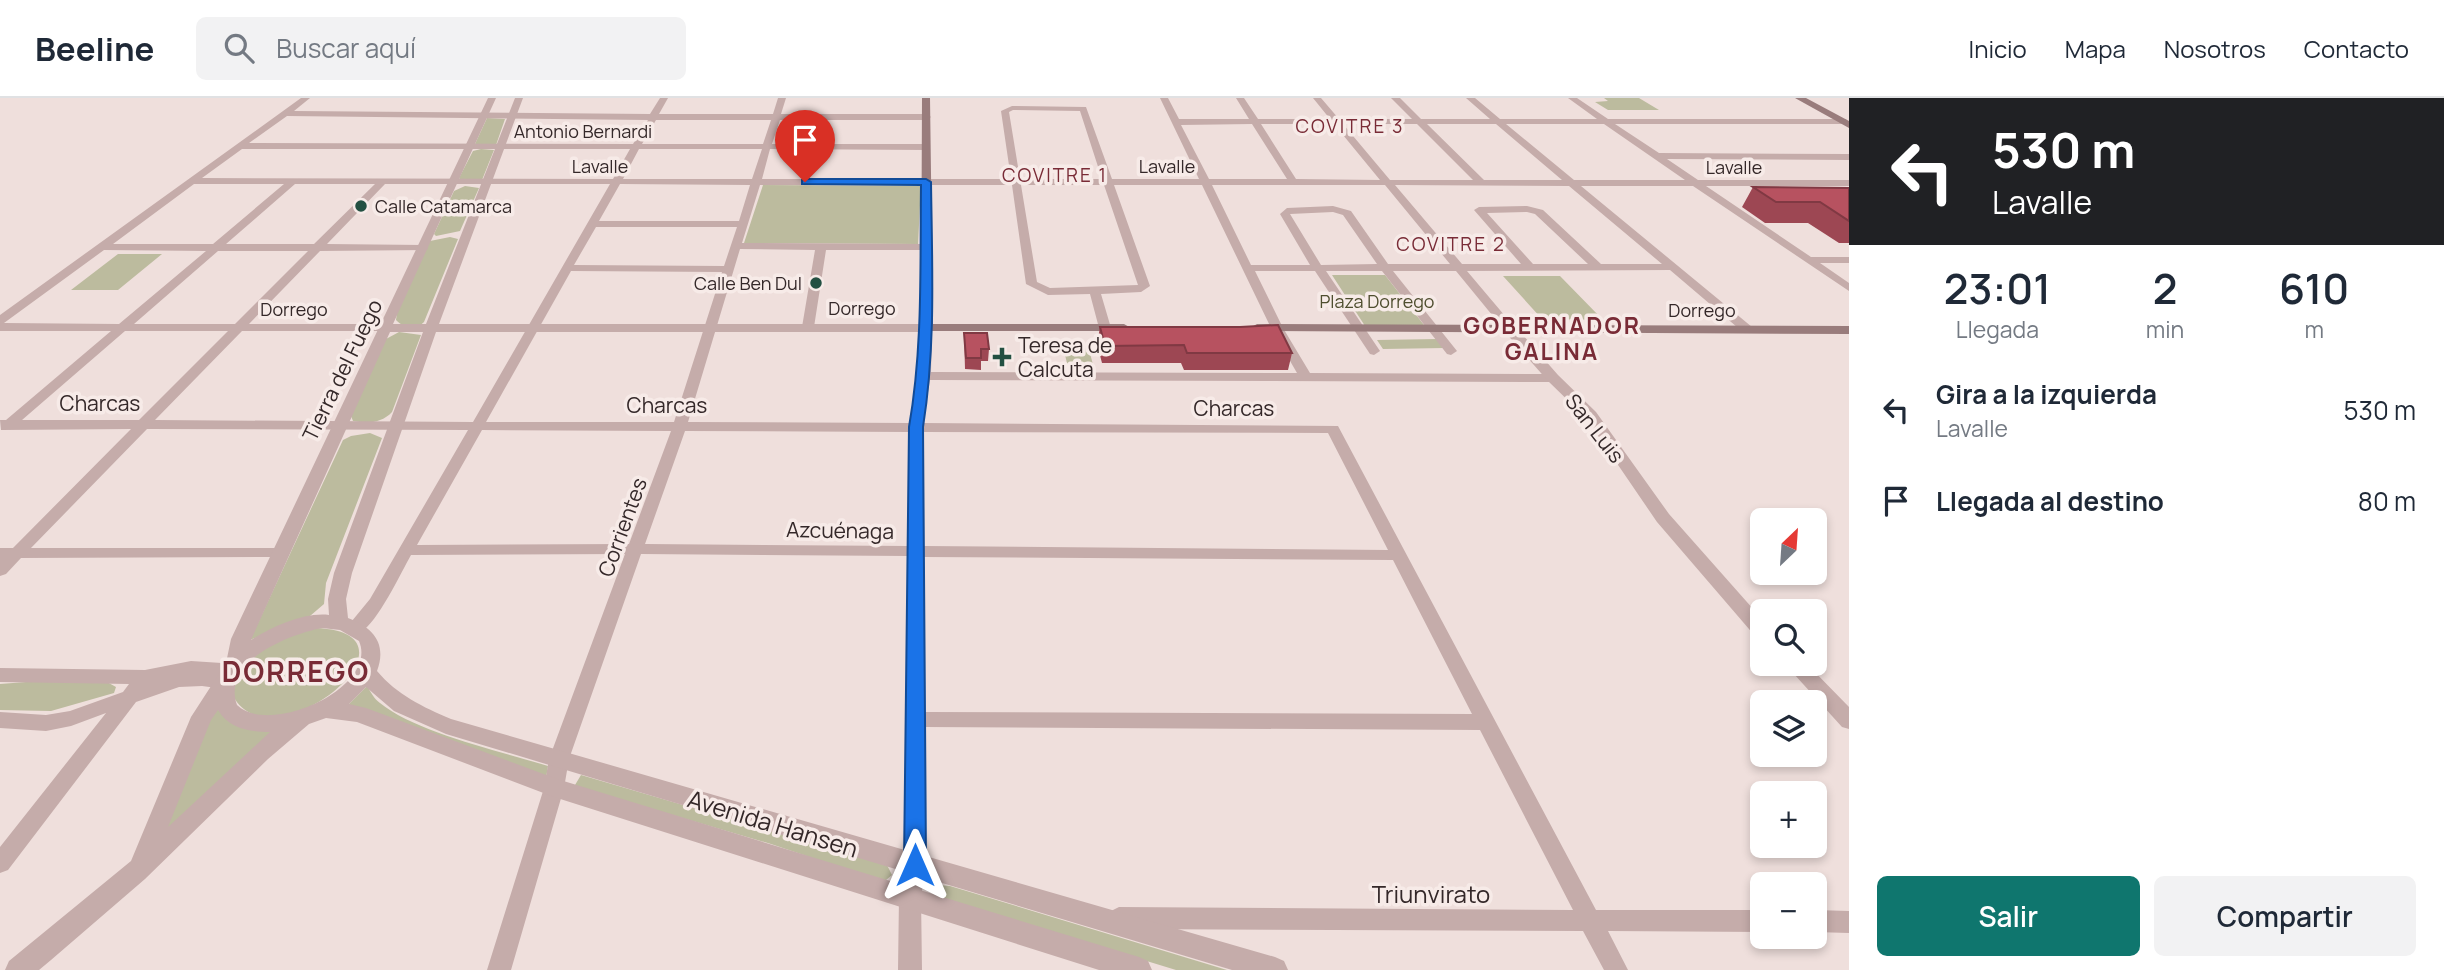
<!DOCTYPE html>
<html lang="es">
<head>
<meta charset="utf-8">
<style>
  :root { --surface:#fff; --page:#f2f2f3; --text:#1f2937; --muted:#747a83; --line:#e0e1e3; --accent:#0f766e }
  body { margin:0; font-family:Manrope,sans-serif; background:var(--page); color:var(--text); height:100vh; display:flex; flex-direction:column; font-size:26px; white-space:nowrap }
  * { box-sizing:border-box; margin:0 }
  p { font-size:23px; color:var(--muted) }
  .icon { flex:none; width:38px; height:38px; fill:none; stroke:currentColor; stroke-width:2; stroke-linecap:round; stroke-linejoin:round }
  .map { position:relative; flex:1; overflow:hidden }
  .drawer { display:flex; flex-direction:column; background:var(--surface); width:595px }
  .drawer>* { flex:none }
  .hud { background:#202124; color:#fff; overflow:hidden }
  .needle { width:46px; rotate:25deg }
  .tools { position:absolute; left:1750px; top:410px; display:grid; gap:14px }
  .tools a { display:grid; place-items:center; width:77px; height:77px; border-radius:10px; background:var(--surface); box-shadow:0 4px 10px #0003; font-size:35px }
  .pin { position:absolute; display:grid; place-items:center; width:60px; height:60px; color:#fff; margin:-72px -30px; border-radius:50% 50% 50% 0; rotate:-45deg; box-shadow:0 0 7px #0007 }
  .pin .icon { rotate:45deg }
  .me { position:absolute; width:77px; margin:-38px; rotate:0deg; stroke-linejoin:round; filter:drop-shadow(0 0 5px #0008) }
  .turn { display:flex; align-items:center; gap:24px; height:147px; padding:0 28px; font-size:32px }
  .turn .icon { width:91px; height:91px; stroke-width:2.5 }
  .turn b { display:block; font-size:49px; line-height:60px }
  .eta { display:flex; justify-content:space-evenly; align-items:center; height:119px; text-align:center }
  .eta b { font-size:42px; font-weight:600; line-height:49px }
  .primary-button { display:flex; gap:14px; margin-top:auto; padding:14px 28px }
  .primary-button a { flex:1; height:80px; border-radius:10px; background:var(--accent); color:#fff; font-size:28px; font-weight:600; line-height:80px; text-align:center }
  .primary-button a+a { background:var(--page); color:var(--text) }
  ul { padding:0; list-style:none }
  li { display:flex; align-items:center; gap:21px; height:91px; padding:0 28px }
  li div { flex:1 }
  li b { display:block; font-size:26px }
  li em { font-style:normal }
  header { display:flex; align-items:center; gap:42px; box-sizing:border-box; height:98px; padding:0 35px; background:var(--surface); border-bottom:2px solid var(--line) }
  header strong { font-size:33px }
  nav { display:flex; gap:38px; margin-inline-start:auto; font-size:24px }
  .search { width:490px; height:63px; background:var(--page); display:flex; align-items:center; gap:18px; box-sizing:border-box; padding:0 24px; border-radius:10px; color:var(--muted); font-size:26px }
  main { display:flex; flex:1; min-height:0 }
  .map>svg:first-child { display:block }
  .green { fill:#bcbb9e }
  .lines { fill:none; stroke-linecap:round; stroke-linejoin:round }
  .minor { fill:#c5acaa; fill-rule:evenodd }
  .tertiary { fill:#c5acaa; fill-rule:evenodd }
  .secondary { fill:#997c7c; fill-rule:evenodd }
  .wall { fill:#9d4753 }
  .building { fill:#b75260; stroke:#803943; stroke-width:2 }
  .route { fill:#1a73e8; stroke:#114b97; stroke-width:2 }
  .poi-dot { fill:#235042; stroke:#f7ebe8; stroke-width:2.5 }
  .labels { text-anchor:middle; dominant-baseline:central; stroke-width:7; stroke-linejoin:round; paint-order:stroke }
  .far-street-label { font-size:18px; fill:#342829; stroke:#f7ebe8 }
  .far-poi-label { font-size:18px; fill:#342829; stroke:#f7ebe8; text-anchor:start }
  .far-park-label { font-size:18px; fill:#4f4e2f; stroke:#f7ebe8 }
  .far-neighbourhood-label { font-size:19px; letter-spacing:2px; fill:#792b36; stroke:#f7ebe8 }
  .poi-label { font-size:21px; fill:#342829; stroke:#f7ebe8; text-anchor:start }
  .street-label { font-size:21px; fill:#342829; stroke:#f7ebe8 }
  .far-district-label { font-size:23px; font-weight:bold; letter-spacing:2px; fill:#792b36; stroke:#f7ebe8 }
  .near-street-label { font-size:24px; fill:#342829; stroke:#f7ebe8 }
  .district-label { font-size:28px; font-weight:bold; letter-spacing:2px; fill:#792b36; stroke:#f7ebe8 }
</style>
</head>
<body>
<header>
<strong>Beeline</strong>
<div class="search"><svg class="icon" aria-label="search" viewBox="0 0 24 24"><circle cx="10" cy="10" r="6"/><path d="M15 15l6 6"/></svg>Buscar aquí</div>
<nav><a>Inicio</a><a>Mapa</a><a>Nosotros</a><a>Contacto</a></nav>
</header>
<main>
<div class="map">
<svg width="1849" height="872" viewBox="0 0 1849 872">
  <rect width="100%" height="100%" fill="#efdfdc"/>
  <path class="green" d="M1604,0h35l20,12h-51l-13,-8 13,-1z
    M487,20l18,1 -9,26 -21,-1z
    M481,51l13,1 -12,30 -21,1 -2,-3 14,-27z
    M763,87l158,1 -3,58 -174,-1z
    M465,88l14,2 -19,43 -24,5 -2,-2 20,-43z
    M450,139l8,2 -34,83c-7,8 -21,6 -28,-2l1,-7 33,-72z
    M118,156h44l-44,36h-47z
    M1332,177h53l39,50 -59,1z
    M1503,178h57l43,44 -61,-1z
    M399,234l22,3 -29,77c-10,11 -25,12 -39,9l-2,-5 35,-77z
    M1437,241l7,9 -61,1 -6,-9z
    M1063,248h25l7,26h-26z
    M370,335l12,5 -56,145 -2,21 -14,12 -60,24 93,-200 8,-4z
    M316,530c121,5 -47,143 -84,66l11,-29 33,-25z
    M39,583l68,1 9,5 -2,6 -63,18 -51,-1v-26z
    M367,588c4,6 7,13 13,17 35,29 122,49 168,63l-2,12 -198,-73z
    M214,611l73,18 -126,114z
    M581,677l306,90 5,10 -6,5 -11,-1 -104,-35 -187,-55 -9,-4z
    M938,787l12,1 277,84h-51l-238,-73z"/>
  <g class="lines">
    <path class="minor" d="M301,0h9l-16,13 356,3 10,-16h8l-9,16h114l5,-16h8l-5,16h146l4,3 -4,3h-147l-8,24h154l4,3 -4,3 -156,-1 -8,30h249l-10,-68 11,-5 74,1 26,72h87l-39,-81h8l11,21h70l-13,-21h8l14,21h72l-17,-21h8l18,21h73l-21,-21h9l21,21h69l-24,-21h9l25,21h97l-29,-21h9l31,21h238l1,2 -4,3h-228l44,29 190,1v6l-182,-1 31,21h151v6h-143l105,71h38v6h-29l29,20v8l-156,-105h-112l171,141v6h-8l-74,-63 -203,1 49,58 -6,4 -4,-1 -50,-61h-63l64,80 -6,4 -4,-1 -65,-83h-56l54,80 -6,4 -4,-1 -55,-83h-60l28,57 27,45 243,1 6,4 -6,4 -623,-2 -7,43 415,3 258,484h166v22l-154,-1 20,39h-24l-21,-39 -464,-2 -8,-4 -3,-7 3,-7 8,-4 454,3 -93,-180 -555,-3 1,138 -5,32 1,73h-24l1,-73 5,-32 4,-309 -267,-2 -72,205 -5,29 -53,182h-24l57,-182 5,-29 76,-205 -214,1c-10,18 -34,68 -50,77 -5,2 -6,1 -11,-1l-3,-4 23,-28 98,-169 -321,-1 -116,119h249l6,1 2,4 -2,4 -265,1 -15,16 -6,2v-28h13l118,-119 -130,1 -1,-10h6l105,-89h-111v-16zM1013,12l67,1 22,68h-82l-11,-67zM287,18l361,4 -15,24 -384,-1zM656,22h115l-8,24h-121zM1252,26l35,55h-78l-28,-54zM1261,26h73l46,56 -84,-1zM1343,26h74l56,56h-83zM1427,26h69l66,56h-78zM1506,26h98l81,56h-111zM242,51h388l-17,30 -411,-1zM639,51h123l-10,30h-129zM194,86h90l-71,60h-100zM295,86h80l-61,60h-88zM385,86h225l-137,238 -318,-2 87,-89h149v-6l-4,-1h-138l71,-73 107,-1 1,-2 -5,-3 -96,-1zM620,86l130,1 -11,36h-140zM760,87h252l14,99 22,11 42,-1 9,34 6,4 6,-4 -10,-34 40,-2 9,-6 -36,-101h88l69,143 26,45 -366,-1 1,-44 -6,-4 -6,4 -2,48 -8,47 -222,-1 52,-173 75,1 -13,77 6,4 6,-4 12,-77h100l5,-3 -5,-3 -184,-1zM1021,87h83l34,100 -88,3 -13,-6zM1212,87h173l65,79h-62l-37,-53 -18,-5 -46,2 -7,6 30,51h-59zM1395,87l174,1 93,78h-61l-58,-54 -16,-4 -48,1 -5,3 47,54h-59zM1333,114l10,3 34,49 -56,1 -31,-51zM1527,114l8,2 53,50h-55l-46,-51zM596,129h141l-13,39 -150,-1zM104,152l102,1 -87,73 -115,-1zM218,153h90l-73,73h-101zM571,173l151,1 -48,150h-188zM125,233h103l-89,89h-117zM482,332l189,1 -42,113 -212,1zM685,333l224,1 -1,114 -263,-2zM923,334l405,1 60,117 -464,-4zM924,459l469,3 79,154 -547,-2z
      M191,563l46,3 3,5 -3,5 -11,2 7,6 -3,5 -6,2 -22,-3 -23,1 -43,15 -128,168 -8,3v-26l106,-134 -35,13 -25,5 -46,-3v-16l46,3 24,-4 53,-19 6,-8 -129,-2v-14l145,2z
      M1815,812l34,1v22l-34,-1z"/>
    <path class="tertiary" d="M488,0h8l-103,226h33l89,-226h8l-84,226h487l7,4 -7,4h-490l-84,241 -6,26 2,19c26,10 39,26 29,53 20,24 46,36 74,48l824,238 9,4 4,9h-56l-786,-236 -52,-23 -28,-24 -17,17 17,4 191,71 582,178 9,4 4,9h-53l-545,-173 -197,-75 -31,-4 -17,6 -41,35 -123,120 -94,81 -12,10h-34l4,-9 122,-100 60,-144 35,-54 5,-24zM390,234h33l-89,241 -6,26 1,16c-25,-3 -57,12 -78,25zM322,530l18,2 19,11c20,47 -90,96 -122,64 -16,-44 53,-71 85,-77zM218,612c11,19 33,22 52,22l-102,95 43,-107z
      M1510,227l5,1 43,49 38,37 73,102 93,105v19l-7,-2 -98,-114 -71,-104 -38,-37 -43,-49v-6z
      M1784,565h22l43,44v22l-7,-2z"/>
    <path class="secondary" d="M922,0h8l3,226h191l7,4 -2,3h-208z
      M1795,0h11l43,23v7z
      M1257,226l592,2v8l-597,-3 -2,-3z"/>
  </g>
  <path class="wall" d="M1753,89l96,1v55h-10l-31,-20h-43l-23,-16z
    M1100,229l192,26 -4,17h-104l-3,-7h-79l-5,-19z
    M964,235l25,16 -1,12h-7v9l-16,-1z"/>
  <path class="building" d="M1753,89l96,1v33l-29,-19h-44z
    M1278,227l14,28h-105l-3,-8 -79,1 -5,-19h140z
    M964,235h23l2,16h-8v9h-15z"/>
  <path class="route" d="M805,81h121l5,3c1,82 5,164 -8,245l3,438 -4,7 -7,3 -8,-3 -3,-7 5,-438c14,-80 11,-161 12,-242l-119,-1v-4z"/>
  <g class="poi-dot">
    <circle cx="361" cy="108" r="7"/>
    <circle cx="816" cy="185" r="7"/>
    <path d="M998.5 248.5h7v7h7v7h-7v7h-7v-7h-7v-7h7z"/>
  </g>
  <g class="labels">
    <g class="far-street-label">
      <text x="583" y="33">Antonio Bernardi</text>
      <text x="600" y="68">Lavalle</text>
      <text x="1167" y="68">Lavalle</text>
      <text x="1734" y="69">Lavalle</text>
      <text x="862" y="210">Dorrego</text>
      <text x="294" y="211">Dorrego</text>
      <text x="1702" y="212">Dorrego</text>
    </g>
    <g class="far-poi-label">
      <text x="375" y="108">Calle Catamarca</text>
      <text x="802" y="185" text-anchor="end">Calle Ben Dul</text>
    </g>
    <g class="far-park-label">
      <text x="1377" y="203">Plaza Dorrego</text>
    </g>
    <g class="far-neighbourhood-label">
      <text x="1350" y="28">COVITRE 3</text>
      <text x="1055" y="77">COVITRE 1</text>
      <text x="1451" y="146">COVITRE 2</text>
    </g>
    <g class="poi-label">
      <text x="1018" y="247">Teresa de<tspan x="1018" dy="24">Calcuta</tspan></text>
    </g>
    <g class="street-label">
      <text transform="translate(342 272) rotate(-64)">Tierra del Fuego</text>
      <text x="100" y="305">Charcas</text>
      <text x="667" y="307">Charcas</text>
      <text x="1234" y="310">Charcas</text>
      <text transform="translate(1595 330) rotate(52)">San Luis</text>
      <text transform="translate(622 429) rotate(-70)">Corrientes</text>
      <text transform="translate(840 432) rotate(1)">Azcuénaga</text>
    </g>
    <g class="far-district-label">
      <text x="1552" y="227">GOBERNADOR<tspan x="1552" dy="26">GALINA</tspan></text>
    </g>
    <g class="near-street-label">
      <text transform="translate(773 725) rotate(17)">Avenida Hansen</text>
      <text x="1431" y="795">Triunvirato</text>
    </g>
    <g class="district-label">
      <text x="296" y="573">DORREGO</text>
    </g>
  </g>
</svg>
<div class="tools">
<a><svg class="needle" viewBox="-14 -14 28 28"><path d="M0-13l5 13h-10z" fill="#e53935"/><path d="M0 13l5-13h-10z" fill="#747a83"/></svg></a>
<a><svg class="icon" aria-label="search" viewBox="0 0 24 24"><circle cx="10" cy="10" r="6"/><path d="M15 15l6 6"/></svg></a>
<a><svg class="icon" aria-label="layers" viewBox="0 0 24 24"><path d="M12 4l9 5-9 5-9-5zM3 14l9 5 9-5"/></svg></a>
<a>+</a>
<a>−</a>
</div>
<div class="pin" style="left:805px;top:84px;background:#d93025"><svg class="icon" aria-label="arrive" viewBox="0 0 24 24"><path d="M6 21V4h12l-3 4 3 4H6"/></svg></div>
<svg class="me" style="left:915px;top:767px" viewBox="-20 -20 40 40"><path d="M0-17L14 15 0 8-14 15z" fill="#1a73e8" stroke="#fff" stroke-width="4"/></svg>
</div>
<section class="drawer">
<div class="hud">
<div class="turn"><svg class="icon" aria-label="left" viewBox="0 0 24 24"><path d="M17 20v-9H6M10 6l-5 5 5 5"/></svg><div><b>530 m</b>Lavalle</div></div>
</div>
<div class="eta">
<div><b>23:01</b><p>Llegada</p></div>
<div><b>2</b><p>min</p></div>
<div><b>610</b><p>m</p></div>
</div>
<ul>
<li><svg class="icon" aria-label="left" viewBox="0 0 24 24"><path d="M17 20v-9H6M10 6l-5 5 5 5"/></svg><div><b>Gira a la izquierda</b><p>Lavalle</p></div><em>530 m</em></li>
<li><svg class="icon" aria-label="arrive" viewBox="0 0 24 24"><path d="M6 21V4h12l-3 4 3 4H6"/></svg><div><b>Llegada al destino</b></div><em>80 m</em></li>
</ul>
<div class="primary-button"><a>Salir</a><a>Compartir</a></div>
</section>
</main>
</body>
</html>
